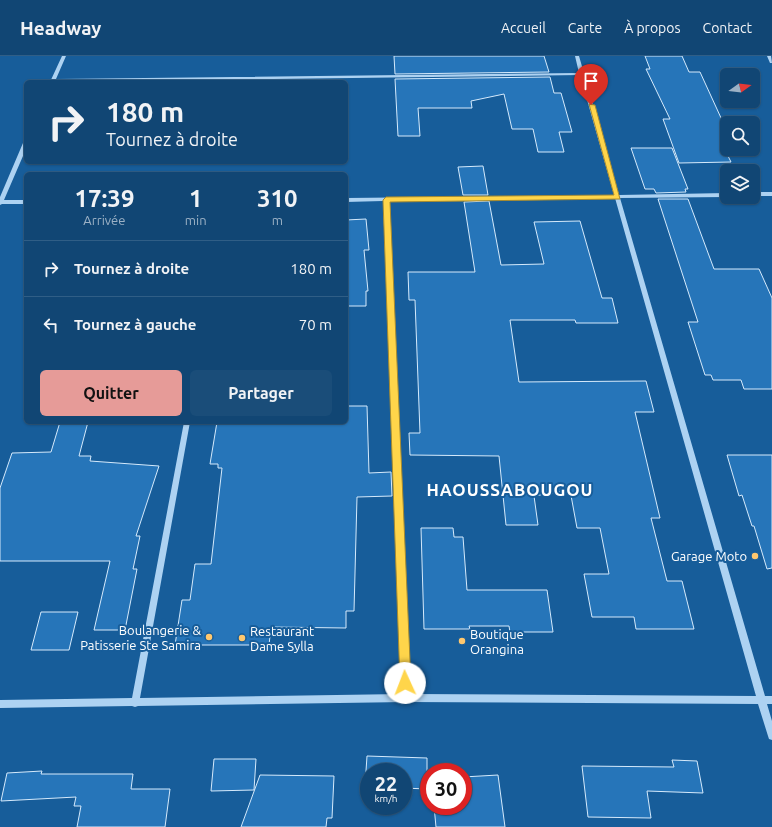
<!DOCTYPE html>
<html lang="fr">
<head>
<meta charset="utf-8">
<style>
  :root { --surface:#114674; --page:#1a4d79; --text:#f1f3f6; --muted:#9cb1c5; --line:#305e86; --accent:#e69b98 }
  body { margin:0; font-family:Ubuntu,sans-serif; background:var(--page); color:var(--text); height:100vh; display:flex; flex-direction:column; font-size:15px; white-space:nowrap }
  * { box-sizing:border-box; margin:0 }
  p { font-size:13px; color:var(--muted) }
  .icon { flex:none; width:22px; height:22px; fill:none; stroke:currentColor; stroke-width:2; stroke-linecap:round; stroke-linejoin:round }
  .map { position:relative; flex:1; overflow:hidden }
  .details { position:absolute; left:24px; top:116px; width:324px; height:252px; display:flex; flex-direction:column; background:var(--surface); border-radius:6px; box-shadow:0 1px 3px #0004,0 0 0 1px var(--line) }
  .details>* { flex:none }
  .top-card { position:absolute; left:24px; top:24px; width:324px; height:84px; border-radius:6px; box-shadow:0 1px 3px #0004,0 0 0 1px var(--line); background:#114674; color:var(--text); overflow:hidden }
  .needle { width:26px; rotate:75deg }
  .fabs { position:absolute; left:720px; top:12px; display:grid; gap:8px }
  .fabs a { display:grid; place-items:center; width:40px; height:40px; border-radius:6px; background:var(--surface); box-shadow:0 1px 3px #0004,0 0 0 1px var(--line); font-size:20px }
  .speed { position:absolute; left:360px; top:707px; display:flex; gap:8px; font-size:20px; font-weight:700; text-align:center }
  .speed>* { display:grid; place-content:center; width:52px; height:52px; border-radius:50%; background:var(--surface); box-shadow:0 1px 3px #0004,0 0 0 1px var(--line); line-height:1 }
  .speed small { font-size:10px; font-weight:400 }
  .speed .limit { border:6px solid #d22; background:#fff; color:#111 }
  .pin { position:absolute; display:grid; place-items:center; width:34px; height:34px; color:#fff; margin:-41px -17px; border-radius:50% 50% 50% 0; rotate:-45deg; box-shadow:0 0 4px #0007 }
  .pin .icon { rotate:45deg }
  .me { position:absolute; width:44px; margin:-22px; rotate:358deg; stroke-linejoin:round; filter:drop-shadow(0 0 3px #0008) }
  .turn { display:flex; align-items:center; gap:14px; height:84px; padding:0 16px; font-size:18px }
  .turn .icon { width:52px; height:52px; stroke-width:2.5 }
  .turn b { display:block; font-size:28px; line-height:34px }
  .eta { display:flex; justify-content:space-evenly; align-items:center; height:68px; text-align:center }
  .eta b { font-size:24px; font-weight:700; line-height:28px }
  .action { display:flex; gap:8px; margin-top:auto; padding:8px 16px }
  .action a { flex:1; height:46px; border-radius:6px; background:var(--accent); color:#111; font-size:16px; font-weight:700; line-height:46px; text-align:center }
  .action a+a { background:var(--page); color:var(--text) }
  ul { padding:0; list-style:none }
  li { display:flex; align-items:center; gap:12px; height:56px; padding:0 16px; border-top:1px solid var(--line) }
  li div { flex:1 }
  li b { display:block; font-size:15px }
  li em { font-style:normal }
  header { display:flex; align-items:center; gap:24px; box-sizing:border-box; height:56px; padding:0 20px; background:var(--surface); border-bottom:1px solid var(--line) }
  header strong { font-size:19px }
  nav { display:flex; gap:22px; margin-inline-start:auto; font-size:14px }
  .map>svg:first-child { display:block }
  .building { fill:#2675b9; stroke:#d5eafc }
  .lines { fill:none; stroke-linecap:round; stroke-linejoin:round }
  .minor { fill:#add2f2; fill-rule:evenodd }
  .route { fill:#ffd54a; stroke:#a68a30 }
  .poi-dot { fill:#ffc86e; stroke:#175d9a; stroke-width:1.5 }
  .labels { text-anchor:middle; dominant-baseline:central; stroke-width:4; stroke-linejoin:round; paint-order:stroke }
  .poi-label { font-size:13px; fill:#fff; stroke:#175d9a; text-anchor:end }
  .district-label { font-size:17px; font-weight:bold; letter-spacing:1px; fill:#fff; stroke:#175d9a }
</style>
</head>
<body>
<header>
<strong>Headway</strong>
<nav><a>Accueil</a><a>Carte</a><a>À propos</a><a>Contact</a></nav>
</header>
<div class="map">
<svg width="772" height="771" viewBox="0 0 772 771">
  <rect width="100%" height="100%" fill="#175d9a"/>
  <path class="building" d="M394,0h150l5,16 -154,2z
    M645,0h37l7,16h11l27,59v15h-4l8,16 -52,1 -16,-44h7l-24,-50h4z
    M550,21l4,16h7l11,39h-13l5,20h-26l-5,-23h-21l-8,-35 -33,7 1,7h-54l2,28h-22l-3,-57z
    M631,92h41l16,41h-3l1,3 -30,1 -2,-4h-9z
    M483,110l5,29h-25l-5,-28z
    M658,143h30l26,70h45l13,29v91h-28l-3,-9h-28l-2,-5h-6l-17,-53h10z
    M489,145l12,64 43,-1 -10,-42 46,-1 22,77h10l6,25h-42l-1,-3h-65l9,62 127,-1 8,31h-19l25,106h-9l16,63h15l12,48h-58l-2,-12h-42l-8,-43h25l-9,-46h-23l-7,-38 -36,6 4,29h-32l-7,-69 -89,-1 -1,-22h11l-5,-133h-6l-1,-28h67l-11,-70z
    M366,163l3,31h-5l4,41h-2v15h-20v-86z
    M346,350h21l2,67 22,-1 1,24 -35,1 -3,114h-8v17l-75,-1 -2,18h-94l7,-45h8l5,-36h16l11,-96h-4v-4h-8l7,-42h129z
    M60,366h28l-9,34h12l-1,5 69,5 -23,70h4l-7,33h4l-12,61h-31l16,-69h-110v-73l12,-35 39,-1z
    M727,399h45v113l-5,1 -13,-43h-2l-10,-31 -3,1z
    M421,472h32l1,9h9l4,53h80l6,42h-43l-1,-6h-40l1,3h-46z
    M41,556h37l-9,38h-38z
    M367,700l60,2v31l-24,-1v-16h-34v15l-4,-1z
    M214,703h42l-2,31 -43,1z
    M672,704l25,1 6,32 -56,-2 4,27 -63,-1 -6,-51 92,1z
    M42,715l-1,3h92l-2,15h39l-5,38h-88l4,-21h-7l2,-9 -75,4 6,-28z
    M260,719l74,1 -2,42h-5l-1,9h-85z
    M498,719l7,52h-69l-2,-21h29v-29z"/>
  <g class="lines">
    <path class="minor" d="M62,0h4l-10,23 523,-6 -4,-17h4l40,139 108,-2v4l-107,1 145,498h7v8h-5l5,17v19l-3,-1 -1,-3 -10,-32 -352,-2 -268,4 -3,1 -3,-1 -132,2v-8l132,-2 52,-276h6l-50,276 262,-4 -19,-493 -37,1v-4l268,-3 -34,-120 -530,7zM615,142l141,498 -346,-2 -21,-493z
      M767,0h4l1,7h-2z
      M26,85v8l-22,51h22v4h-24l-2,1v-8l23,-54z
      M753,136h19v4h-19z"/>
  </g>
  <path class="route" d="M589,48l6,1 25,94 -230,3 21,481 -2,3h-8l-1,-3 -17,-483 3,-3 228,-2z"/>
  <g class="poi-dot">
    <circle cx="755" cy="500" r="4"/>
    <circle cx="209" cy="581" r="4"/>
    <circle cx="242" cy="582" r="4"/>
    <circle cx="462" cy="585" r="4"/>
  </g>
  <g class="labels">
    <g class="poi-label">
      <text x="747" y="500">Garage Moto</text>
      <text x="201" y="574">Boulangerie &amp;<tspan x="201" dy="15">Patisserie Ste Samira</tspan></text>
      <text x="250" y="575" text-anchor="start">Restaurant<tspan x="250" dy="15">Dame Sylla</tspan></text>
      <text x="470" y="578" text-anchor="start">Boutique<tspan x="470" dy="15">Orangina</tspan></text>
    </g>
    <g class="district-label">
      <text x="510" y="433">HAOUSSABOUGOU</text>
    </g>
  </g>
</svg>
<div class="fabs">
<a><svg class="needle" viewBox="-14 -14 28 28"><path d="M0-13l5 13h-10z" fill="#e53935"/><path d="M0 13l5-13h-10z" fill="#9cb1c5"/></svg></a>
<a><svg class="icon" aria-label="search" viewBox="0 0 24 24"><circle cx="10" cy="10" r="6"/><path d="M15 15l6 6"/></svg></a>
<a><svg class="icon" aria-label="layers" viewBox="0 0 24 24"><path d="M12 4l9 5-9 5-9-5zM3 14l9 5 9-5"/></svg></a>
</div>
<div class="speed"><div>22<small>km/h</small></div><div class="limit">30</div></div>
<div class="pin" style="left:591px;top:49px;background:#d93025"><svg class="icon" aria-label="arrive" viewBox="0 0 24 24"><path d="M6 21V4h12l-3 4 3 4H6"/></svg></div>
<svg class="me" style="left:405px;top:627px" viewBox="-20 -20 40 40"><circle r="19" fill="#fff"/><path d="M0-13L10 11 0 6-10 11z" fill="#ffd54a"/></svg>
<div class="top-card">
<div class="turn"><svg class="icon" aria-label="right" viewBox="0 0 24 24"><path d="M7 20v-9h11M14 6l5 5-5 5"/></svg><div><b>180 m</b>Tournez à droite</div></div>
</div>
<section class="details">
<div class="eta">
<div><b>17:39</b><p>Arrivée</p></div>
<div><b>1</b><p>min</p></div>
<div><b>310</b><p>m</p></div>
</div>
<ul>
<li><svg class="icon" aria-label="right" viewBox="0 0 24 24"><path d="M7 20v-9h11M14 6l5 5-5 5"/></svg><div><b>Tournez à droite</b></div><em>180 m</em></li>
<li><svg class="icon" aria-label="left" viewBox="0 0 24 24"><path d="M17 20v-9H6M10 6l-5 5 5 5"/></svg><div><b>Tournez à gauche</b></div><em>70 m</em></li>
</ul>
<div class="action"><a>Quitter</a><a>Partager</a></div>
</section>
</div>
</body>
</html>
